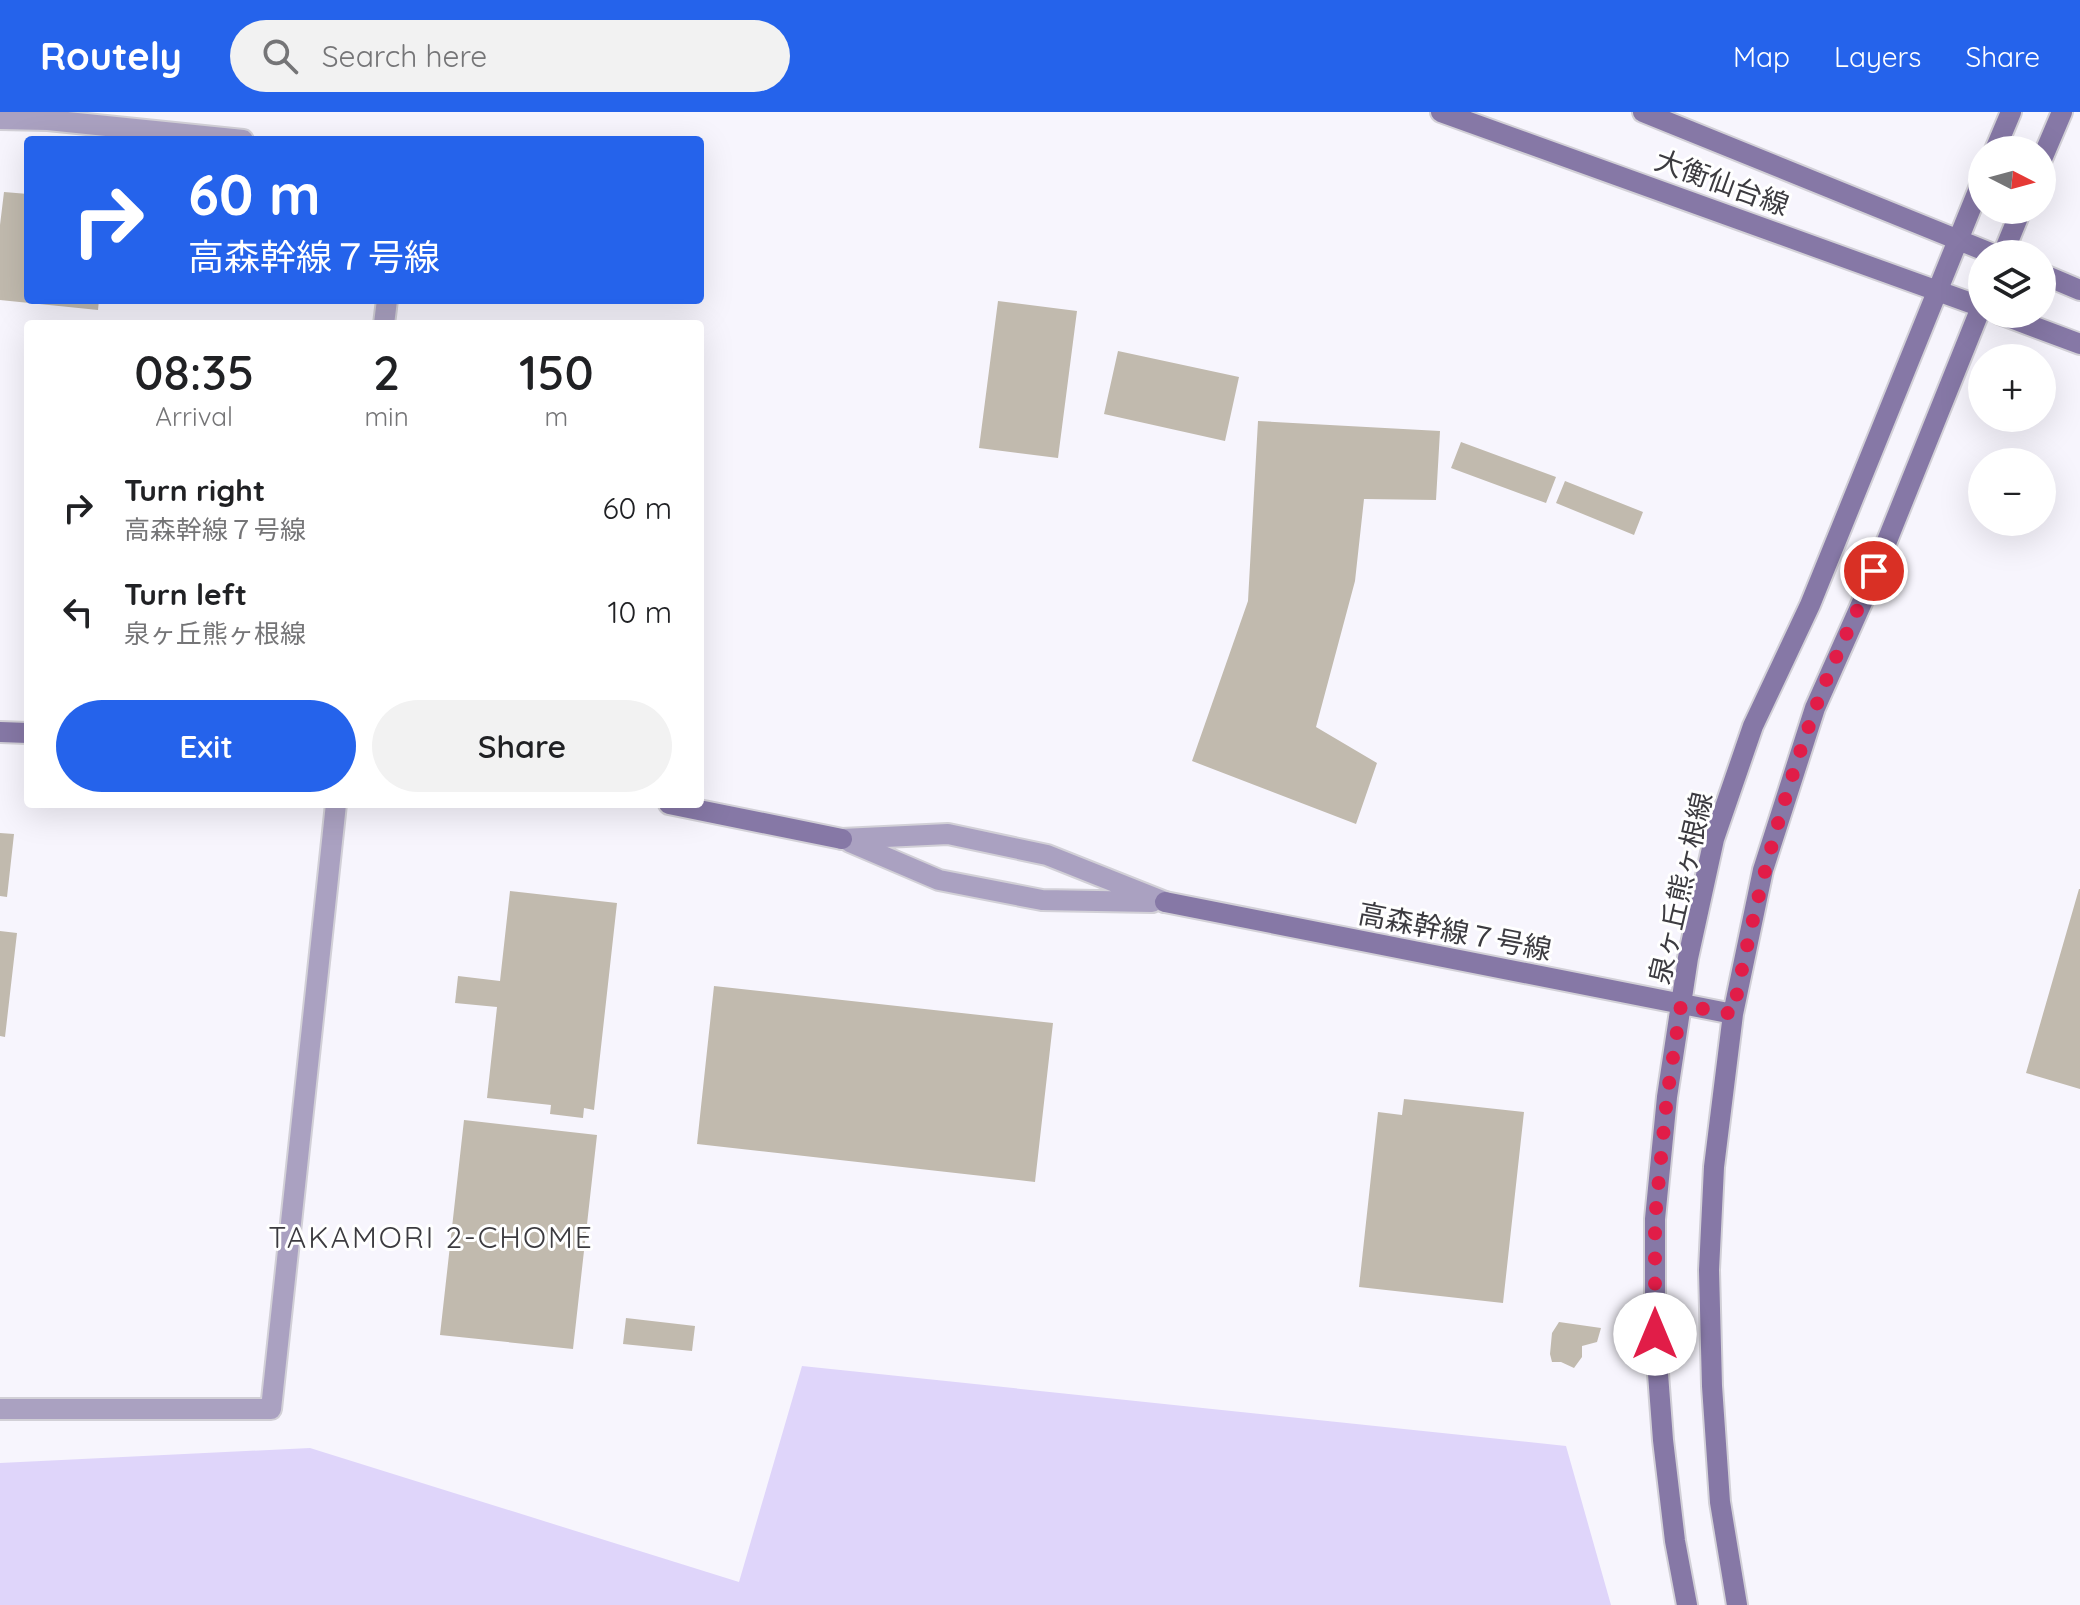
<!DOCTYPE html>
<html lang="en">
<head>
<meta charset="utf-8">
<style>
  :root { --surface:#fff; --page:#f2f2f2; --text:#202124; --muted:#757577; --accent:#2563eb }
  body { margin:0; font-family:Quicksand,"Noto Sans JP",sans-serif; background:var(--page); color:var(--text); height:100vh; display:flex; flex-direction:column; font-size:30px; white-space:nowrap }
  * { box-sizing:border-box; margin:0 }
  p { font-size:26px; color:var(--muted) }
  .icon { flex:none; width:44px; height:44px; fill:none; stroke:currentColor; stroke-width:2; stroke-linecap:round; stroke-linejoin:round }
  .map { position:relative; flex:1; overflow:hidden }
  .drawer { position:absolute; left:24px; top:208px; width:680px; height:488px; display:flex; flex-direction:column; background:var(--surface); border-radius:8px; box-shadow:0 8px 32px #0002 }
  .drawer>* { flex:none }
  .hud { position:absolute; left:24px; top:24px; width:680px; height:168px; border-radius:8px; box-shadow:0 8px 32px #0002; background:#2563eb; color:#fff; overflow:hidden }
  .needle { width:52px; rotate:96deg }
  .controls { position:absolute; left:1968px; top:24px; display:grid; gap:16px }
  .controls a { display:grid; place-items:center; width:88px; height:88px; border-radius:50%; background:var(--surface); box-shadow:0 8px 32px #0002; font-size:40px }
  .pin { position:absolute; display:grid; place-items:center; width:68px; height:68px; color:#fff; margin:-34px; border:4px solid #fff; border-radius:50%; box-shadow:0 2px 8px #0007 }
  .me { position:absolute; width:88px; margin:-44px; rotate:0deg; stroke-linejoin:round; filter:drop-shadow(0 0 6px #0008) }
  .turn { display:flex; align-items:center; gap:28px; height:168px; padding:0 32px; font-size:36px }
  .turn .icon { width:104px; height:104px; stroke-width:2.5 }
  .turn b { display:block; font-size:56px; line-height:68px }
  .eta { display:flex; justify-content:space-evenly; align-items:center; height:136px; text-align:center }
  .eta b { font-size:48px; font-weight:600; line-height:56px }
  .primary-button { display:flex; gap:16px; margin-top:auto; padding:16px 32px }
  .primary-button a { flex:1; height:92px; border-radius:48px; background:var(--accent); color:#fff; font-size:32px; font-weight:600; line-height:92px; text-align:center }
  .primary-button a+a { background:var(--page); color:var(--text) }
  ul { padding:0; list-style:none }
  li { display:flex; align-items:center; gap:24px; height:104px; padding:0 32px }
  li div { flex:1 }
  li b { display:block; font-size:30px }
  li em { font-style:normal }
  header { display:flex; align-items:center; gap:48px; box-sizing:border-box; height:112px; padding:0 40px; background:var(--accent); color:#fff }
  header strong { font-size:38px }
  nav { display:flex; gap:44px; margin-inline-start:auto; font-size:28px }
  .search { width:560px; height:72px; background:var(--page); display:flex; align-items:center; gap:20px; box-sizing:border-box; padding:0 28px; border-radius:44px; color:var(--muted); font-size:30px }
  .map>svg:first-child { display:block }
  .green { fill:#dfd5fa }
  .building { fill:#c1baae }
  .lines { fill:none; stroke-linecap:round; stroke-linejoin:round }
  .street-casing { stroke:#d2d0d7; stroke-width:24 }
  .secondary-casing { stroke:#d2d0d7; stroke-width:24 }
  .street { stroke:#aaa1c1; stroke-width:20 }
  .secondary { stroke:#8678a6; stroke-width:20 }
  .route { stroke:#e11d48; stroke-width:14; stroke-dasharray:0 25.2 }
  .labels { text-anchor:middle; dominant-baseline:central; stroke-width:6; stroke-linejoin:round; paint-order:stroke }
  .street-label { font-size:28px; fill:#3c3b40; stroke:#fff }
  .neighbourhood-label { font-size:30px; letter-spacing:2px; fill:#3c3b40; stroke:#fff }
</style>
</head>
<body>
<header>
<strong>Routely</strong>
<div class="search"><svg class="icon" aria-label="search" viewBox="0 0 24 24"><circle cx="10" cy="10" r="6"/><path d="M15 15l6 6"/></svg>Search here</div>
<nav><a>Map</a><a>Layers</a><a>Share</a></nav>
</header>
<div class="map">
<svg width="2080" height="1493" viewBox="0 0 2080 1493">
  <rect width="100%" height="100%" fill="#f7f5fd"/>
  <path class="green" d="M802,1254l764,80 45,159h-1611v-142l310,-15 429,134z"/>
  <path class="building" d="M4,80l24,2v106h71l-1,10 -98,-10v-75z
    M998,189l79,10 -19,147 -79,-10z
    M1118,239l121,26 -14,64 -121,-27z
    M1258,309l182,10 -4,69 -72,-1 -9,82 -39,146 61,36 -21,61 -164,-63 56,-160z
    M1461,330l95,35 -10,26 -95,-35z
    M1565,369l78,31 -9,23 -78,-32z
    M0,721l14,1 -7,63 -7,-1z
    M2079,777h1v200l-54,-16z
    M510,779l107,12 -23,207 -10,-2 -1,10 -33,-4 1,-9 -64,-7 10,-91 -42,-4 3,-27 42,5z
    M0,819l17,2 -12,104 -5,-1z
    M714,874l339,37 -18,159 -338,-38z
    M1404,987l120,13 -21,191 -144,-16 19,-175 24,3z
    M464,1008l133,15 -24,214 -133,-14z
    M626,1206l69,8 -3,25 -69,-7z
    M1559,1210l42,6 -4,14 -15,4v11l-8,11 -13,-6h-9l-2,-8 2,-21z"/>
  <g class="lines">
    <defs>
      <path id="street" d="M0,7l48,1 195,20
        M384,212l3,-24
        M842,727l106,-5 99,21 118,47
        M850,730l89,38 103,20 110,2
        M0,1297h271l65,-605"/>
      <path id="secondary" d="M1441,0l541,195
        M1643,0l350,142
        M1995,38l16,-38
        M2042,47l20,-47
        M2003,142l18,-44
        M2042,162l38,16
        M2000,202l80,30
        M0,620l28,1
        M669,692l173,35
        M1165,790l568,112
        M1687,1493l-12,-64 -12,-101 -8,-106v-115l12,-122 21,-139 26,-119 39,-113 57,-121 172,-424
        M1737,1493l-17,-103 -8,-116 -3,-116 5,-103 19,-153 30,-144 52,-162 49,-110 118,-293"/>
    </defs>
    <use href="#street" class="street-casing"/>
    <use href="#secondary" class="secondary-casing"/>
    <use href="#street" class="street"/>
    <use href="#secondary" class="secondary"/>
  </g>
  <g class="lines">
    <path class="route" d="M1655,1222v-115l12,-122 14,-92 52,9c20,-103 45,-203 81,-302 17,-48 41,-94 60,-141"/>
  </g>
  <g class="labels">
    <g class="street-label">
      <text transform="translate(1722 70) rotate(20)">大衡仙台線</text>
      <text transform="translate(1680 776) rotate(-77)">泉ヶ丘熊ヶ根線</text>
      <text transform="translate(1455 819) rotate(11)">高森幹線７号線</text>
    </g>
    <g class="neighbourhood-label">
      <text x="431" y="1125">TAKAMORI 2-CHOME</text>
    </g>
  </g>
</svg>
<div class="controls">
<a><svg class="needle" viewBox="-14 -14 28 28"><path d="M0-13l5 13h-10z" fill="#e53935"/><path d="M0 13l5-13h-10z" fill="#757577"/></svg></a>
<a><svg class="icon" aria-label="layers" viewBox="0 0 24 24"><path d="M12 4l9 5-9 5-9-5zM3 14l9 5 9-5"/></svg></a>
<a>+</a>
<a>−</a>
</div>
<div class="pin" style="left:1874px;top:459px;background:#d93025"><svg class="icon" aria-label="arrive" viewBox="0 0 24 24"><path d="M6 21V4h12l-3 4 3 4H6"/></svg></div>
<svg class="me" style="left:1655px;top:1222px" viewBox="-20 -20 40 40"><circle r="19" fill="#fff"/><path d="M0-13L10 11 0 6-10 11z" fill="#e11d48"/></svg>
<div class="hud">
<div class="turn"><svg class="icon" aria-label="right" viewBox="0 0 24 24"><path d="M7 20v-9h11M14 6l5 5-5 5"/></svg><div><b>60 m</b>高森幹線７号線</div></div>
</div>
<section class="drawer">
<div class="eta">
<div><b>08:35</b><p>Arrival</p></div>
<div><b>2</b><p>min</p></div>
<div><b>150</b><p>m</p></div>
</div>
<ul>
<li><svg class="icon" aria-label="right" viewBox="0 0 24 24"><path d="M7 20v-9h11M14 6l5 5-5 5"/></svg><div><b>Turn right</b><p>高森幹線７号線</p></div><em>60 m</em></li>
<li><svg class="icon" aria-label="left" viewBox="0 0 24 24"><path d="M17 20v-9H6M10 6l-5 5 5 5"/></svg><div><b>Turn left</b><p>泉ヶ丘熊ヶ根線</p></div><em>10 m</em></li>
</ul>
<div class="primary-button"><a>Exit</a><a>Share</a></div>
</section>
</div>
</body>
</html>
